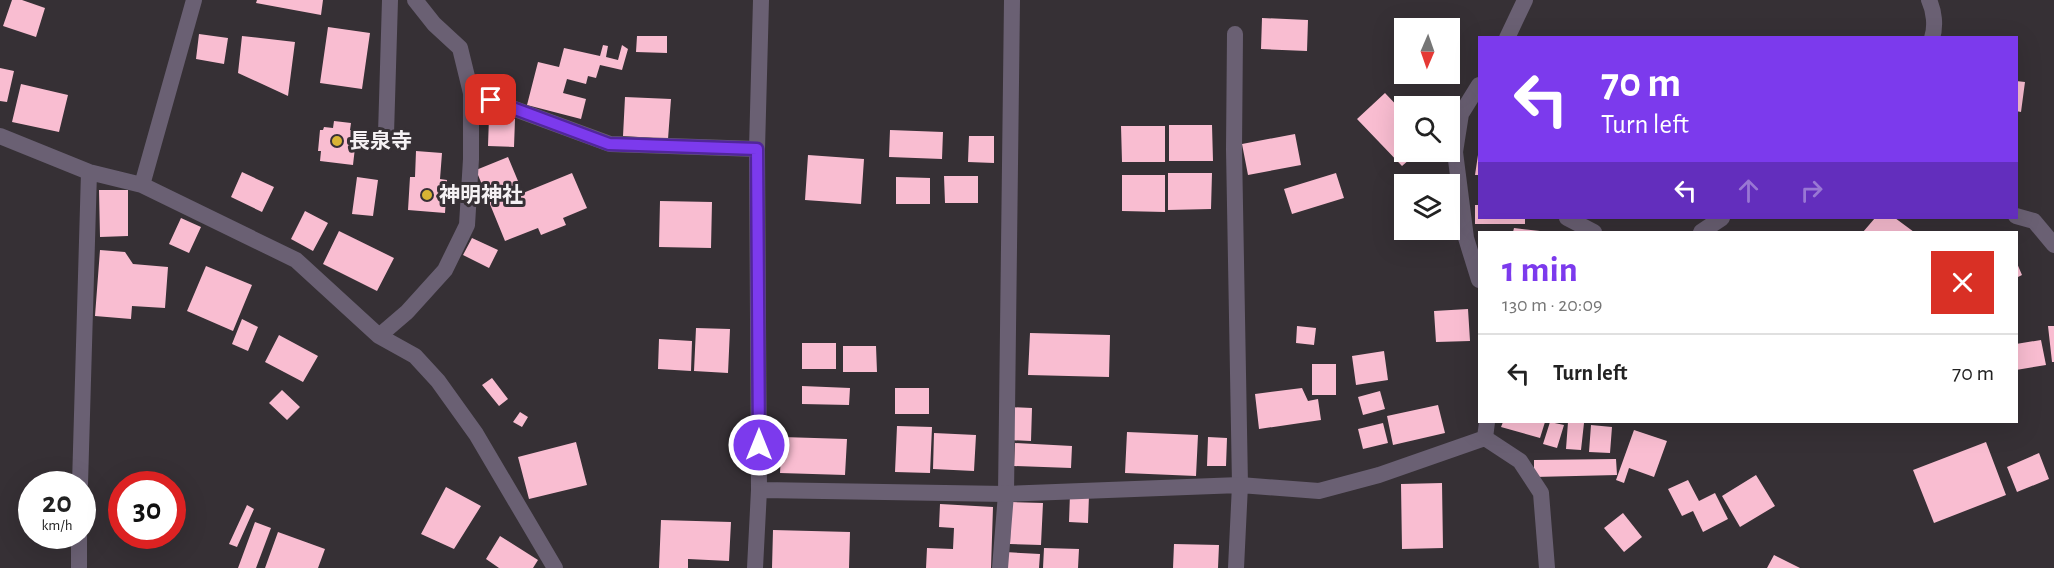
<!DOCTYPE html>
<html lang="en">
<head>
<meta charset="utf-8">
<style>
  :root { --surface:#fff; --page:#f2f2f2; --text:#222; --muted:#767676; --line:#e0e0e0; --accent:#7c3aed }
  body { margin:0; font-family:"Alegreya Sans","Noto Sans JP",sans-serif; background:var(--page); color:var(--text); height:100vh; display:flex; flex-direction:column; font-size:22px; white-space:nowrap }
  * { box-sizing:border-box; margin:0 }
  p { font-size:20px; color:var(--muted) }
  .icon { flex:none; width:33px; height:33px; fill:none; stroke:currentColor; stroke-width:2; stroke-linecap:round; stroke-linejoin:round }
  .map { position:relative; flex:1; overflow:hidden }
  .sheet { position:absolute; left:1478px; top:231px; width:540px; height:192px; display:flex; flex-direction:column; background:var(--surface); border-radius:0px; box-shadow:0 6px 24px #0002 }
  .sheet>* { flex:none }
  .top-card { position:absolute; left:1478px; top:36px; width:540px; height:183px; border-radius:0px; box-shadow:0 6px 24px #0002; background:#7c3aed; color:#fff; overflow:hidden }
  .needle { width:39px; rotate:182deg }
  .fabs { position:absolute; left:1394px; top:18px; display:grid; gap:12px }
  .fabs a { display:grid; place-items:center; width:66px; height:66px; border-radius:0px; background:var(--surface); box-shadow:0 6px 24px #0002; font-size:30px }
  .speed { position:absolute; left:18px; top:471px; display:flex; gap:12px; font-size:30px; font-weight:700; text-align:center }
  .speed>* { display:grid; place-content:center; width:78px; height:78px; border-radius:50%; background:var(--surface); box-shadow:0 6px 24px #0002; line-height:1 }
  .speed small { font-size:15px; font-weight:400 }
  .speed .limit { border:9px solid #d22; background:#fff; color:#111 }
  .pin { position:absolute; display:grid; place-items:center; width:51px; height:51px; color:#fff; margin:-26px; border-radius:12px; box-shadow:0 3px 9px #0006 }
  .me { position:absolute; width:66px; margin:-33px; rotate:0deg; stroke-linejoin:round; filter:drop-shadow(0 0 4px #0008) }
  .turn { display:flex; align-items:center; gap:21px; height:126px; padding:0 24px; font-size:27px }
  .turn .icon { width:78px; height:78px; stroke-width:2.5 }
  .turn b { display:block; font-size:42px; line-height:51px }
  .lanes { display:flex; align-items:center; height:57px; padding:0 24px; background:#0003; justify-content:center; gap:30px; direction:ltr }
  .lanes .off { opacity:.35 }
  .round { display:grid; place-items:center; flex:none; width:63px; height:63px; border-radius:0px; background:var(--page) }
  .overview { display:flex; align-items:center; justify-content:space-between; height:102px; padding:0 24px }
  h1 { font-size:36px; font-weight:700; line-height:45px; color:var(--accent) }
  ul { padding:0; list-style:none }
  li { display:flex; align-items:center; gap:18px; height:78px; padding:0 24px; border-top:2px solid var(--line) }
  li div { flex:1 }
  li b { display:block; font-size:22px }
  li em { font-style:normal }
  .map>svg:first-child { display:block }
  .building { fill:#f9bdd1 }
  .lines { fill:none; stroke-linecap:round; stroke-linejoin:round }
  .service { stroke:#6a6073; stroke-width:16 }
  .minor { stroke:#6a6073; stroke-width:16 }
  .route-casing { stroke:#51269a; stroke-width:15 }
  .route { stroke:#7c3aed; stroke-width:10 }
  .poi-dot { fill:#d8b434; stroke:#363035; stroke-width:2 }
  .labels { text-anchor:middle; dominant-baseline:central; stroke-width:6; stroke-linejoin:round; paint-order:stroke }
  .poi-label { font-size:21px; font-weight:bold; fill:#f5f1f4; stroke:#363035; text-anchor:start }
</style>
</head>
<body>
<div class="map">
<svg width="2054" height="568" viewBox="0 0 2054 568">
  <rect width="100%" height="100%" fill="#363035"/>
  <path class="building" d="M12,0h10l23,8 -9,29 -33,-11z
    M257,0h66l-2,15 -65,-12z
    M1262,18l46,2 -1,31 -46,-2z
    M328,27l42,6 -8,56 -42,-6z
    M199,34l29,4 -4,26 -28,-5z
    M242,36l53,6 -7,54 -50,-23z
    M637,36h30v17l-31,-1z
    M603,45l5,1 -2,11 12,3 4,-15 6,4 -6,21 -22,-5 -4,13 -8,-2 -2,8 -19,-5 -4,14 23,6 -5,20 -54,-14 11,-43 21,5 5,-19 36,8z
    M0,68l14,3 -7,31 -7,-1z
    M2016,81l9,1 -4,30 -5,-1z
    M21,84l47,11 -9,37 -47,-10z
    M1385,93l19,20v39h14l-16,14 -45,-47z
    M625,97l46,2 -3,40 -45,-3z
    M489,117l26,2 -1,28 -26,-1z
    M334,121l17,2 -1,7h7l-4,35 -33,-4 1,-10h-3l2,-21h3l1,-3 9,1z
    M1169,125h43l1,36h-44z
    M1121,126h44v36h-43z
    M890,130l53,2 -1,27 -53,-2z
    M1295,134l6,31 -53,10 -6,-31z
    M969,136h25v27l-26,-1z
    M416,151l26,2 -2,26 7,1 -2,33 -37,-3 2,-33h5z
    M808,155l56,4 -3,45 -56,-4z
    M1478,155h1v20h-4z
    M508,157l15,36 49,-20 15,35 -24,10 3,7 -25,10 -3,-7 -33,13 -29,-71z
    M242,172l32,15 -12,25 -31,-15z
    M1168,173h44l-1,36 -43,1z
    M1336,173l8,25 -52,16 -8,-25z
    M1122,175h43v37l-43,-1z
    M944,176h34v27h-33z
    M357,177l21,3 -5,36 -21,-2z
    M896,177l34,1v26h-34z
    M99,190h29v46l-28,1z
    M660,201l52,1 -1,46 -52,-1z
    M1475,205h4v13h46v6h-50z
    M305,211l23,12 -15,28 -22,-12z
    M181,218l20,9 -12,26 -20,-9z
    M1875,218h20l19,14h-51z
    M1514,228l26,3v1h-27z
    M339,231l55,27 -17,33 -54,-27z
    M472,238l26,12 -9,18 -26,-13z
    M100,250l25,2 8,12 35,3 -3,41 -33,-2 -1,13 -36,-3z
    M2016,261l6,14 -6,3z
    M206,266l46,19 -19,46 -46,-20z
    M1468,309l2,32 -34,1 -2,-31z
    M242,319l16,8 -10,24 -16,-7z
    M1297,326l19,2 -2,17 -18,-2z
    M2048,326h6v36h-2z
    M696,328l34,1 -2,44 -34,-2z
    M1030,333l80,2 -1,42 -81,-2z
    M279,335l39,21 -15,26 -38,-20z
    M659,339l33,2 -1,30 -33,-2z
    M2041,340l5,25 -30,5v-26z
    M802,343h34v26h-34z
    M843,346h33l1,26h-34z
    M1384,351l4,29 -32,5 -4,-29z
    M1312,364h24v31h-24z
    M492,378l16,21 -9,7 -17,-21z
    M802,386l48,2 -1,17 -47,-1z
    M895,388h34v26h-34z
    M1302,388l6,13 10,-2 3,21 -62,9 -4,-35z
    M282,390l18,17 -13,13 -18,-17z
    M1380,391l5,18 -22,6 -5,-18z
    M1438,405l7,28 -52,12 -6,-29z
    M1009,407l23,1 -1,33 -23,-1z
    M520,412l8,5 -6,10 -9,-5z
    M1503,422h42l-5,16 -39,-11z
    M1550,422l14,3 -7,23 -14,-4z
    M1568,422l16,1 -3,27 -15,-1z
    M1383,423l5,20 -25,6 -5,-20z
    M1591,425l21,2 -2,26 -21,-1z
    M897,426l35,1 -2,46 -35,-1z
    M1634,430l33,11 -13,36 -25,-9 -5,15 -8,-3z
    M1127,432l71,3 -2,41 -71,-3z
    M934,433l42,2 -2,36 -41,-2z
    M782,437l65,2 -2,36 -65,-2z
    M1208,437l19,1 -1,28h-19z
    M576,442l11,43 -58,14 -11,-42z
    M1986,442l20,53 -72,28 -21,-53z
    M1015,443l57,3 -1,22 -57,-2z
    M2039,453l10,26 -32,13 -10,-25z
    M1616,459l1,16 -83,2v-17z
    M1756,475l19,31 -35,21 -18,-31z
    M1688,480l11,21 16,-8 13,26 -25,13 -10,-21 -11,5 -14,-27z
    M1442,483l1,65 -41,1 -1,-65z
    M446,487l35,19 -27,43 -33,-15z
    M1070,494l19,1 -1,28 -19,-1z
    M1011,502l32,1 -2,42 -31,-1z
    M940,504l53,3 -2,61h-65l1,-20 26,1 1,-21 -15,-1z
    M247,505l7,4 -17,38 -8,-3z
    M1623,513l19,24 -18,15 -20,-24z
    M661,520l70,2 -2,39 -41,-2v9h-29z
    M255,522l16,6 -15,40h-18z
    M773,530l77,2 -1,36h-77z
    M278,532l47,17 -7,19h-53z
    M500,536l38,24 -5,8h-34l-13,-9z
    M1174,544l45,1 -1,23h-45z
    M1044,548l35,1 -1,19h-35z
    M1005,552l35,2 -1,14h-35z
    M1774,555l26,13h-33z"/>
  <g class="lines">
    <path class="service" d="M1929,0c5,11 7,26 3,38
      M1235,34l-1,115 6,336
      M386,134l4,-134
      M0,136l89,36 53,13 154,75 83,76 36,20 23,25 38,53 79,134
      M142,185l52,-185
      M2016,216l18,5 20,24
      M1701,232l21,-14
      M379,336l28,-24 38,-42 22,-45 4,-66v-66l139,51 147,5
      M80,484l9,-312
      M79,568v-32
      M1000,568l6,-74 6,-494"/>
    <path class="minor" d="M415,0l19,24 26,24 11,45
      M1507,38l18,-38
      M1479,85l-18,29 -6,38 11,86 13,42
      M1567,218l27,14
      M1485,438l35,23 21,32 6,75
      M1485,438l2,-16
      M759,490l247,4 234,-9 79,6 60,-16 106,-37
      M755,568l4,-78 -2,-341 4,-149
      M1236,568l4,-83"/>
  </g>
  <g class="lines">
    <defs>
      <path id="route" d="M491,100l118,44 148,5 2,296"/>
    </defs>
    <use href="#route" class="route-casing"/>
    <use href="#route" class="route"/>
  </g>
  <g class="poi-dot">
    <circle cx="337" cy="141" r="6"/>
    <circle cx="427" cy="195" r="6"/>
  </g>
  <g class="labels">
    <g class="poi-label">
      <text x="349" y="141">長泉寺</text>
      <text x="439" y="195">神明神社</text>
    </g>
  </g>
</svg>
<div class="fabs">
<a><svg class="needle" viewBox="-14 -14 28 28"><path d="M0-13l5 13h-10z" fill="#e53935"/><path d="M0 13l5-13h-10z" fill="#767676"/></svg></a>
<a><svg class="icon" aria-label="search" viewBox="0 0 24 24"><circle cx="10" cy="10" r="6"/><path d="M15 15l6 6"/></svg></a>
<a><svg class="icon" aria-label="layers" viewBox="0 0 24 24"><path d="M12 4l9 5-9 5-9-5zM3 14l9 5 9-5"/></svg></a>
</div>
<div class="speed"><div>20<small>km/h</small></div><div class="limit">30</div></div>
<div class="pin" style="left:491px;top:100px;background:#d93025"><svg class="icon" aria-label="arrive" viewBox="0 0 24 24"><path d="M6 21V4h12l-3 4 3 4H6"/></svg></div>
<svg class="me" style="left:759px;top:445px" viewBox="-20 -20 40 40"><circle r="17" fill="#7c3aed" stroke="#fff" stroke-width="3"/><path d="M0-11L8 9 0 5-8 9z" fill="#fff"/></svg>
<div class="top-card">
<div class="turn"><svg class="icon" aria-label="left" viewBox="0 0 24 24"><path d="M17 20v-9H6M10 6l-5 5 5 5"/></svg><div><b>70 m</b>Turn left</div></div>
<div class="lanes"><svg class="icon" aria-label="left" viewBox="0 0 24 24"><path d="M17 20v-9H6M10 6l-5 5 5 5"/></svg><svg class="icon off" aria-label="ahead" viewBox="0 0 24 24"><path d="M12 20V5M6 11l6-6 6 6"/></svg><svg class="icon off" aria-label="right" viewBox="0 0 24 24"><path d="M7 20v-9h11M14 6l5 5-5 5"/></svg></div>
</div>
<section class="sheet">
<div class="overview"><div><h1>1 min</h1><p>130 m · 20:09</p></div><a class="round" style="background:#d93025;color:#fff"><svg class="icon" aria-label="close" viewBox="0 0 24 24"><path d="M6 6l12 12M18 6L6 18"/></svg></a></div>
<ul>
<li><svg class="icon" aria-label="left" viewBox="0 0 24 24"><path d="M17 20v-9H6M10 6l-5 5 5 5"/></svg><div><b>Turn left</b></div><em>70 m</em></li>
</ul>
</section>
</div>
</body>
</html>
